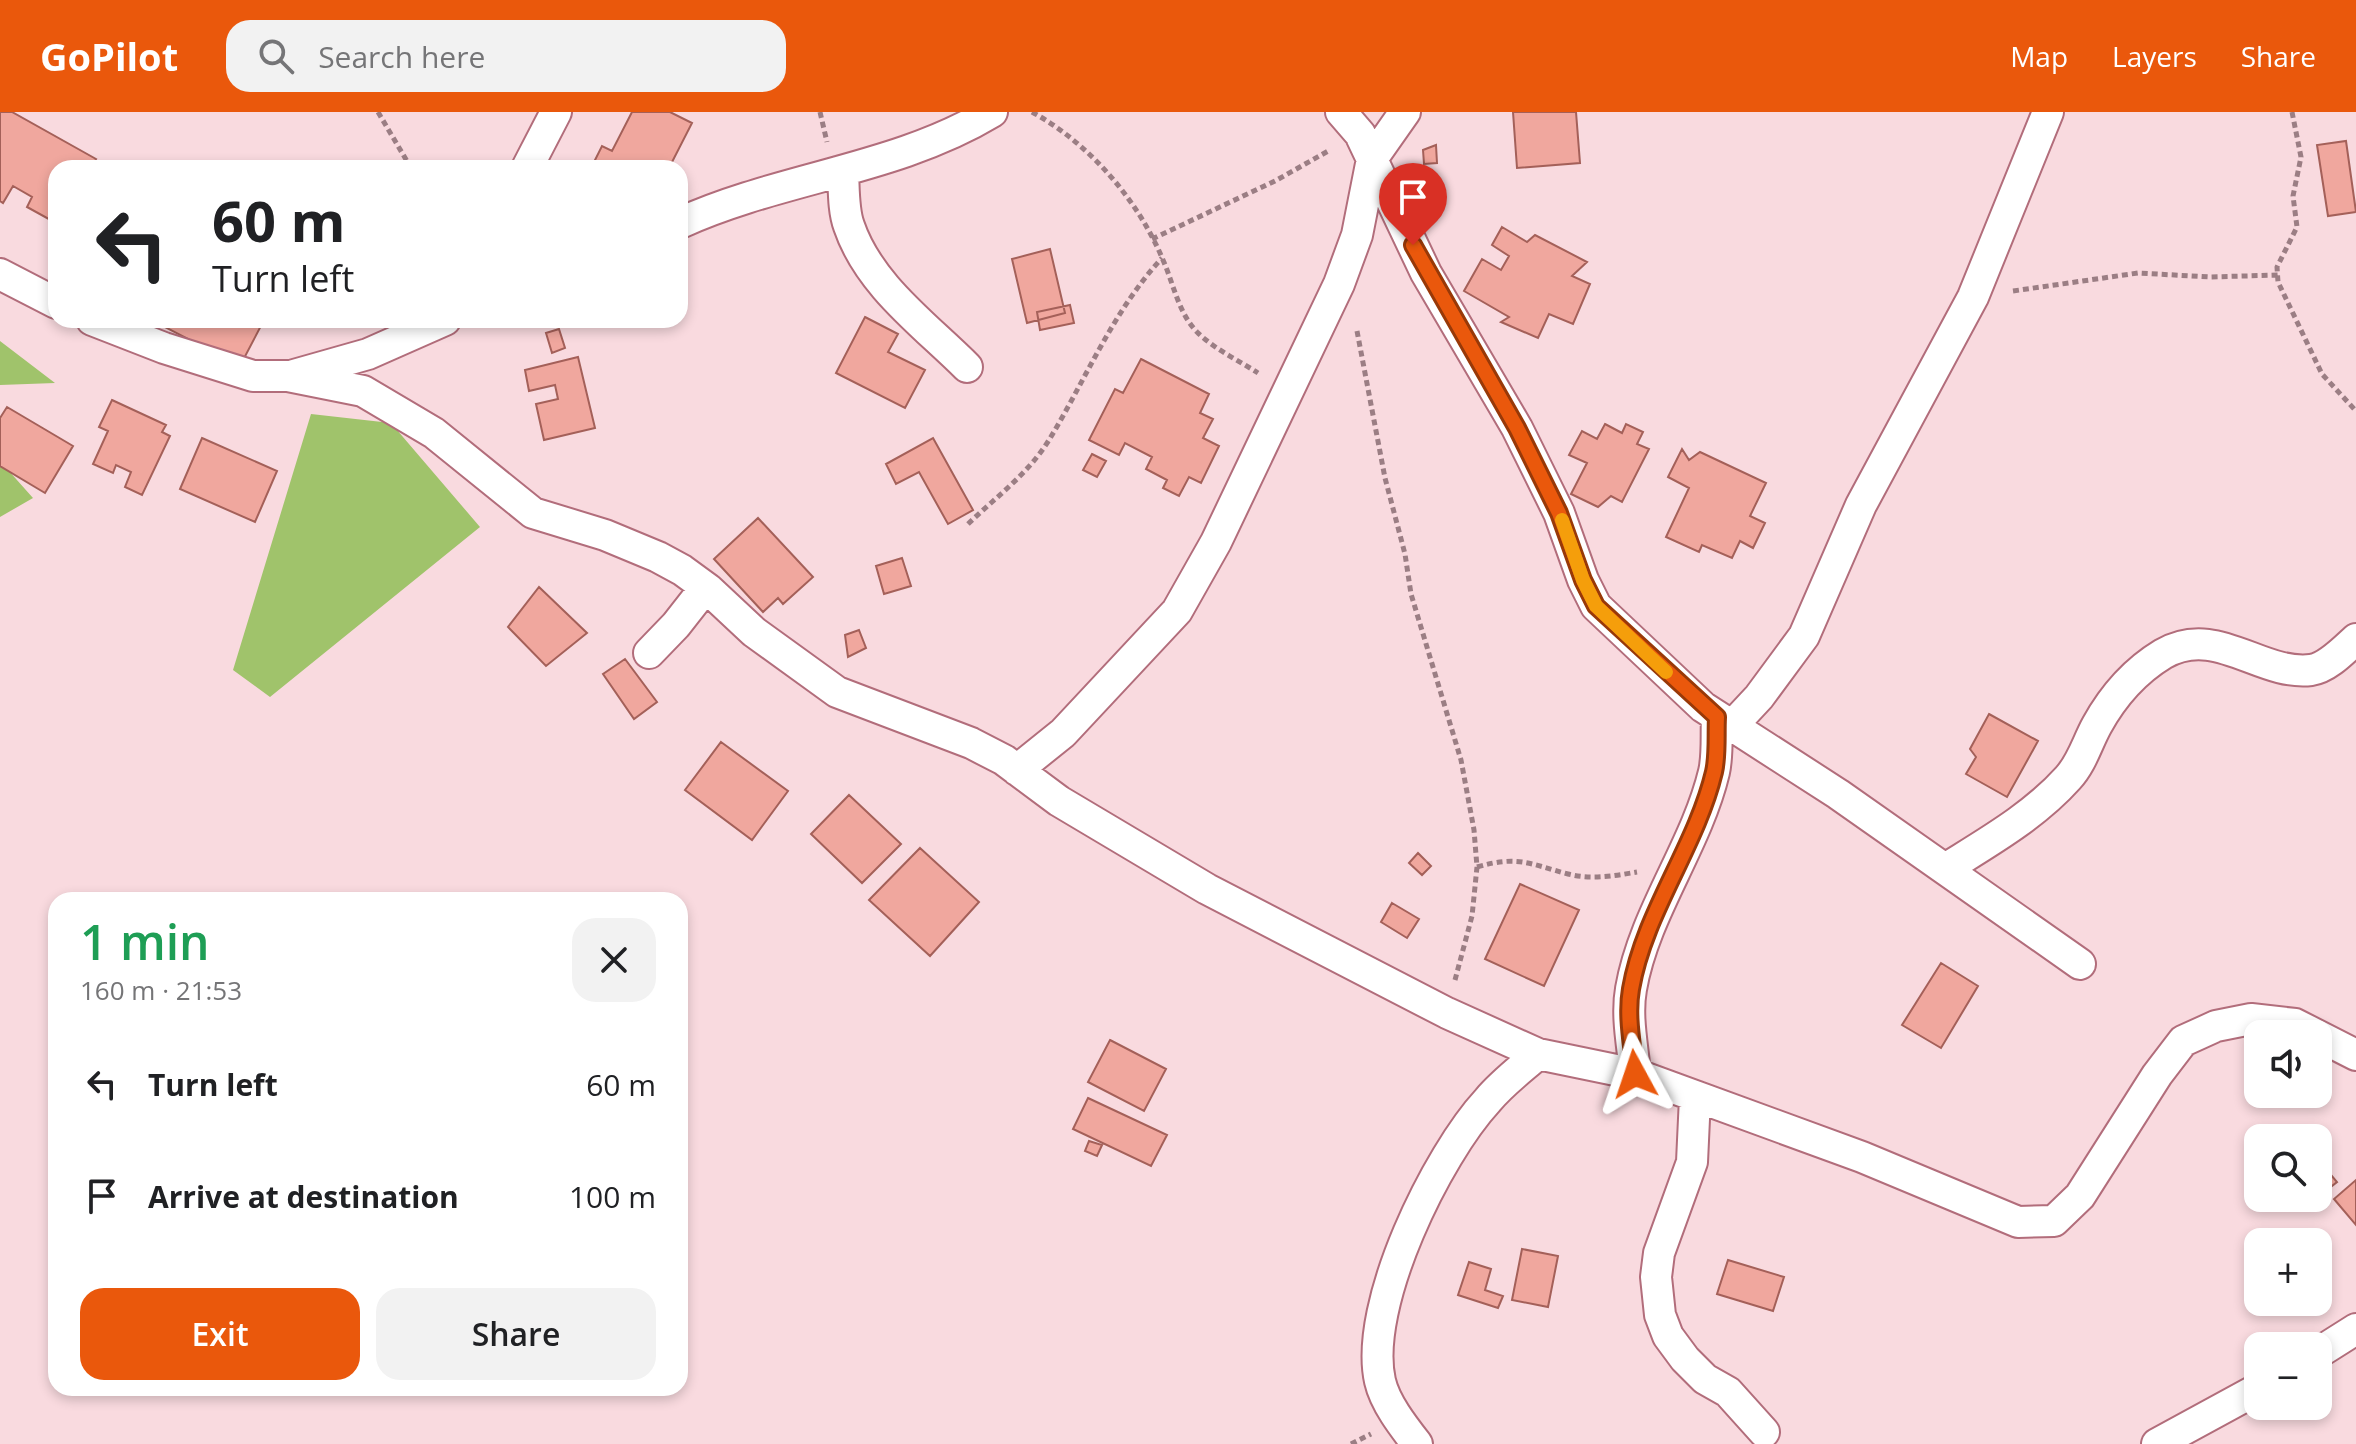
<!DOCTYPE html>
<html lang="en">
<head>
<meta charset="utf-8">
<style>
  :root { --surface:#fff; --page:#f2f2f2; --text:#202124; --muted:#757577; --accent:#ea580c }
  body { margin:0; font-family:"Open Sans",sans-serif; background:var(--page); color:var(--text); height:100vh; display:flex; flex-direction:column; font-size:30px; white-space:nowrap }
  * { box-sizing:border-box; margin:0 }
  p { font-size:26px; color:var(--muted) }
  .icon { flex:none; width:44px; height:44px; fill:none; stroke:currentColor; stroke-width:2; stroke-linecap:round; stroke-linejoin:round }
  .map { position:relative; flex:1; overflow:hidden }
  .side { position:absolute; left:48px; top:780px; width:640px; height:504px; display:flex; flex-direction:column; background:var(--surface); border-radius:24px; box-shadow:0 4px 12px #0003 }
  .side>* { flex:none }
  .top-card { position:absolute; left:48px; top:48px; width:640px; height:168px; border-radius:24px; box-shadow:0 4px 12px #0003; background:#fff; color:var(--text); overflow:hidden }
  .controls { position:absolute; left:2244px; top:908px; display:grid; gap:16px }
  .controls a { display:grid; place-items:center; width:88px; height:88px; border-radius:16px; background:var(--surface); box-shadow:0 4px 12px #0003; font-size:40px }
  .pin { position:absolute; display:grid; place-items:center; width:68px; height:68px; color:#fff; margin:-82px -34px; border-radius:50% 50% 50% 0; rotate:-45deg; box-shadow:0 0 8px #0007 }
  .pin .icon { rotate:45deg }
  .me { position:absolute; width:88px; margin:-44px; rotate:355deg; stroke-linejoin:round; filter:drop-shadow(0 0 6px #0008) }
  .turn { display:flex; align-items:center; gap:28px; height:168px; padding:0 32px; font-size:36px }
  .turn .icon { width:104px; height:104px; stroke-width:2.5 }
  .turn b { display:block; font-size:56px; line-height:68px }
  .round { display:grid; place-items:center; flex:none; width:84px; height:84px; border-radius:24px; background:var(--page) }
  .summary { display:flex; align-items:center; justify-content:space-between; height:136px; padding:0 32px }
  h1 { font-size:48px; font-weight:600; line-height:60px; color:#1e9e55 }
  .action { display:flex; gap:16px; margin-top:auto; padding:16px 32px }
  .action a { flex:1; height:92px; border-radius:24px; background:var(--accent); color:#fff; font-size:32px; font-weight:600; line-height:92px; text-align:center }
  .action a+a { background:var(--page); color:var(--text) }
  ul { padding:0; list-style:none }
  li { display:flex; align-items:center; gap:24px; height:112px; padding:0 32px }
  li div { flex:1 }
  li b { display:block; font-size:30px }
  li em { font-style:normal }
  header { display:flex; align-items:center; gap:48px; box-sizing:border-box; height:112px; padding:0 40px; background:var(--accent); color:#fff }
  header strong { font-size:38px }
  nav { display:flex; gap:44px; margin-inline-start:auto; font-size:28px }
  .search { width:560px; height:72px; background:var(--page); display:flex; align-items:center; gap:20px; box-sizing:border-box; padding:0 28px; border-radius:24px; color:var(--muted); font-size:30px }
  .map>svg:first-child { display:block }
  .forest { fill:#a0c36b }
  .building { fill:#f0a79e; stroke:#a46059; stroke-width:2 }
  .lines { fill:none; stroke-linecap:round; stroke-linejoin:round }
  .minor-casing { stroke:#b26d7b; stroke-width:34 }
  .path { stroke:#9b7e84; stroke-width:5; stroke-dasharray:6 4; stroke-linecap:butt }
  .minor { stroke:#fff; stroke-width:30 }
  .route-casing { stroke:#983908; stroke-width:20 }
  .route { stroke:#ea580c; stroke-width:14 }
  .slow { stroke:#f59e0b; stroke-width:14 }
</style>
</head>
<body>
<header>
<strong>GoPilot</strong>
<div class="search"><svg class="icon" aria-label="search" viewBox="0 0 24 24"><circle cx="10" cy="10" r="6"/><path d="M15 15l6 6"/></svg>Search here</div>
<nav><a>Map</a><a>Layers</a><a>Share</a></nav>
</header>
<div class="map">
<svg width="2356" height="1332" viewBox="0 0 2356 1332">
  <rect width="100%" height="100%" fill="#f9dadf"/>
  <path class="forest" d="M0,229l55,42 -55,2z
    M311,302l80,9 89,104 -210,170 -37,-27z
    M0,349l33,37 -33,19z"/>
  <path class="building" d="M0,0h12l84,47 -6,9h-34v55l-29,-16 5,-10 -19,-11 -10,17 -3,-2z
    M632,0h38l22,11 -23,45h-78l11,-22 10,5z
    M1513,0h63l4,51 -63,5z
    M2346,29l10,71 -28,4 -11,-71z
    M1436,33l1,18 -13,1 -1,-14z
    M1502,115l25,15 8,-7 52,27 -15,14 18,8 -17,40 -24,-10 -11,24 -37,-16 8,-5 -45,-26 18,-32 19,11 8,-14 -17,-11z
    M1050,137l15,64 -38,10 -15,-64z
    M1070,193l4,18 -34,7 -3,-18z
    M865,205l33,17 -10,18 37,18 -20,38 -69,-35z
    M159,208h105l-24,46 -83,-43z
    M559,217l6,19 -13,5 -6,-20z
    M578,245l17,71 -51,12 -8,-36 22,-5 -3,-14 -26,6 -4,-21z
    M1141,247l68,35 -9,19 13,6 -10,19 16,8 -18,37 -12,-6 -10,19 -16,-8 4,-8 -21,-11 6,-12 -27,-14 -6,12 -30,-15 26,-51 8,4z
    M112,288l54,25 -4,7 8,4 -28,59 -17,-8 6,-15 -15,-7 -3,8 -20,-9 15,-33 -9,-4z
    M7,295l66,39 -28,47 -45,-27v-48z
    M1605,312l17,9 4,-9 17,8 -6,12 12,5 -27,53 -11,-6 -13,11 -27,-13 16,-31 -18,-8 13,-24 15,8z
    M202,326l75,33 -22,51 -75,-33z
    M933,326l40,72 -25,14 -29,-52 -23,12 -10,-20z
    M1682,337l7,11 11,-8 66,31 -16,33 15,7 -12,25 -13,-7 -8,17 -30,-13 -3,7 -33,-15 23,-49 -21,-11z
    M1092,342l14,7 -9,16 -14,-7z
    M758,406l55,59 -30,27 -5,-6 -15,14 -49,-53z
    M902,446l9,28 -27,8 -8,-28z
    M539,475l48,46 -41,33 -38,-39z
    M859,518l7,18 -18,9 -3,-22z
    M625,547l32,43 -23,17 -31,-45z
    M1989,602l49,27 -31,56 -41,-23 10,-17 -6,-8z
    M721,630l67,49 -36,49 -67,-50z
    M849,683l52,49 -39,39 -51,-49z
    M920,736l59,54 -49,54 -61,-56z
    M1418,741l13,13 -9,9 -13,-12z
    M1520,772l59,26 -35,76 -59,-27z
    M1392,791l27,16 -12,19 -26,-16z
    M1941,851l37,23 -37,62 -39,-23z
    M1110,928l56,29 -22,42 -56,-29z
    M1088,986l79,37 -16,31 -78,-37z
    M1089,1029l13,4 -5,11 -12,-5z
    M2326,1057l11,13 -14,11 -5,-7v-11z
    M2356,1068v45l-22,-26z
    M1522,1137l36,7 -10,51 -36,-7z
    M1728,1148l56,17 -11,34 -56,-17z
    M1469,1150l22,7 -6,21 18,6 -5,12 -40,-13z"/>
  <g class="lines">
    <defs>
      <path id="minor" d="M1341,0l19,22 66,139 91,155 42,85 24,67 13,26 107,101 135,87 242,170
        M527,56l29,-56
        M843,59c1,17 0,39 6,55 20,59 76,99 118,141
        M680,111c101,-46 216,-53 312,-111
        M0,162l56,29
        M92,208l72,28 89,28h35l75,15 71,42 99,80 72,22 53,22 24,13 26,19 46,43 83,60 134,51 33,17 55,41 148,88 240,124 91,41 97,20 227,83 156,65 36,-1 26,-25 77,-121 26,-34 33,-15 35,-7 44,5 61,31
        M294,263l74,-21 77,-34
        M649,541l27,-28 29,-37
        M1731,615l28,-30 45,-61 57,-131 112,-208 75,-185
        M1017,658l46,-37 114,-122 39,-69 123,-258 18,-49 15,-76 33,-47
        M1945,757c43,-27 89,-53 123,-91 14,-15 19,-35 29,-53 16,-29 38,-54 66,-71 53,-31 97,22 148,16 16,-2 33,-20 45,-31
        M1635,962c-2,-27 -9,-57 -4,-85 13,-76 65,-142 83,-217 4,-17 2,-38 3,-55
        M1695,985l-3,65 -33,91 -3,24 4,38 8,21 17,23 20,20 23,13 36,40
        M2318,1241l38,-24
        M1417,1332c-14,-18 -32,-41 -37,-63 -17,-76 57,-226 108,-281 14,-17 33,-31 50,-46
        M2157,1332l101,-55"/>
    </defs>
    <use href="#minor" class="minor-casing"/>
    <path class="path" d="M378,0l33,56
      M820,0l7,30
      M1032,0c58,32 106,88 131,148 11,25 15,52 34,72 17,17 41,28 61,41
      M2292,0l9,45 -8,39 4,31 -20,40 1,15 44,92 34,37
      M1152,127l123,-58 55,-31
      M2013,179l125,-18 72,4 68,-2
      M1357,219l28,147 20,76 6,40 50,166 13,70 3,37 -5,49 -17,64
      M968,412c28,-27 60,-50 81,-84 37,-61 64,-129 113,-182
      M1477,755c41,-12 53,-3 91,7 23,6 46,2 69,-2
      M1351,1332l20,-10"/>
    <use href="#minor" class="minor"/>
  </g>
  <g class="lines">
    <defs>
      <path id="route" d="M1413,133l104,183 42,85 24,67 13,26 121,111c-1,17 1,38 -3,55 -18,75 -70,141 -83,217 -5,28 2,58 4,85"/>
    </defs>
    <use href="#route" class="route-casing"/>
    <use href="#route" class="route"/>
    <path class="slow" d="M1562,408l21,60 13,26 70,66"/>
  </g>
</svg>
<div class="controls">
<a><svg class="icon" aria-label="sound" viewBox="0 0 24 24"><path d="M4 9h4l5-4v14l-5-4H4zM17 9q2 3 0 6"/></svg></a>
<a><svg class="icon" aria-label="search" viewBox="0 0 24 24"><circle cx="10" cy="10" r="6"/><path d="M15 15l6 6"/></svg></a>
<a>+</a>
<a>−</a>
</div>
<div class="pin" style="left:1413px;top:133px;background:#d93025"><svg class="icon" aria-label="arrive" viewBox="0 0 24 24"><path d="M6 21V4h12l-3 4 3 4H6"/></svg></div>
<svg class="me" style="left:1635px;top:962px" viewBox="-20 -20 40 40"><path d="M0-17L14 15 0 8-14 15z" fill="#ea580c" stroke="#fff" stroke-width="4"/></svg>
<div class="top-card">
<div class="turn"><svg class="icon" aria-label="left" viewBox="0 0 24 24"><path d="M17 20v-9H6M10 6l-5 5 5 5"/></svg><div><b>60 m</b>Turn left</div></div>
</div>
<section class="side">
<div class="summary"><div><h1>1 min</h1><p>160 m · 21:53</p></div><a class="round"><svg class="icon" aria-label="close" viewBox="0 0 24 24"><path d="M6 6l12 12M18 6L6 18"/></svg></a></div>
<ul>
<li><svg class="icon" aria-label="left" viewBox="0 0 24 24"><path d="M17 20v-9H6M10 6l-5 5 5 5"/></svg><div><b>Turn left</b></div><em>60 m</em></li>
<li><svg class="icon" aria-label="arrive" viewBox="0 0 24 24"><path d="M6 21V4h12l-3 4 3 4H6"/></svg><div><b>Arrive at destination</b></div><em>100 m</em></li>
</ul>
<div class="action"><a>Exit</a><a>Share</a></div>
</section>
</div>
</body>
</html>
